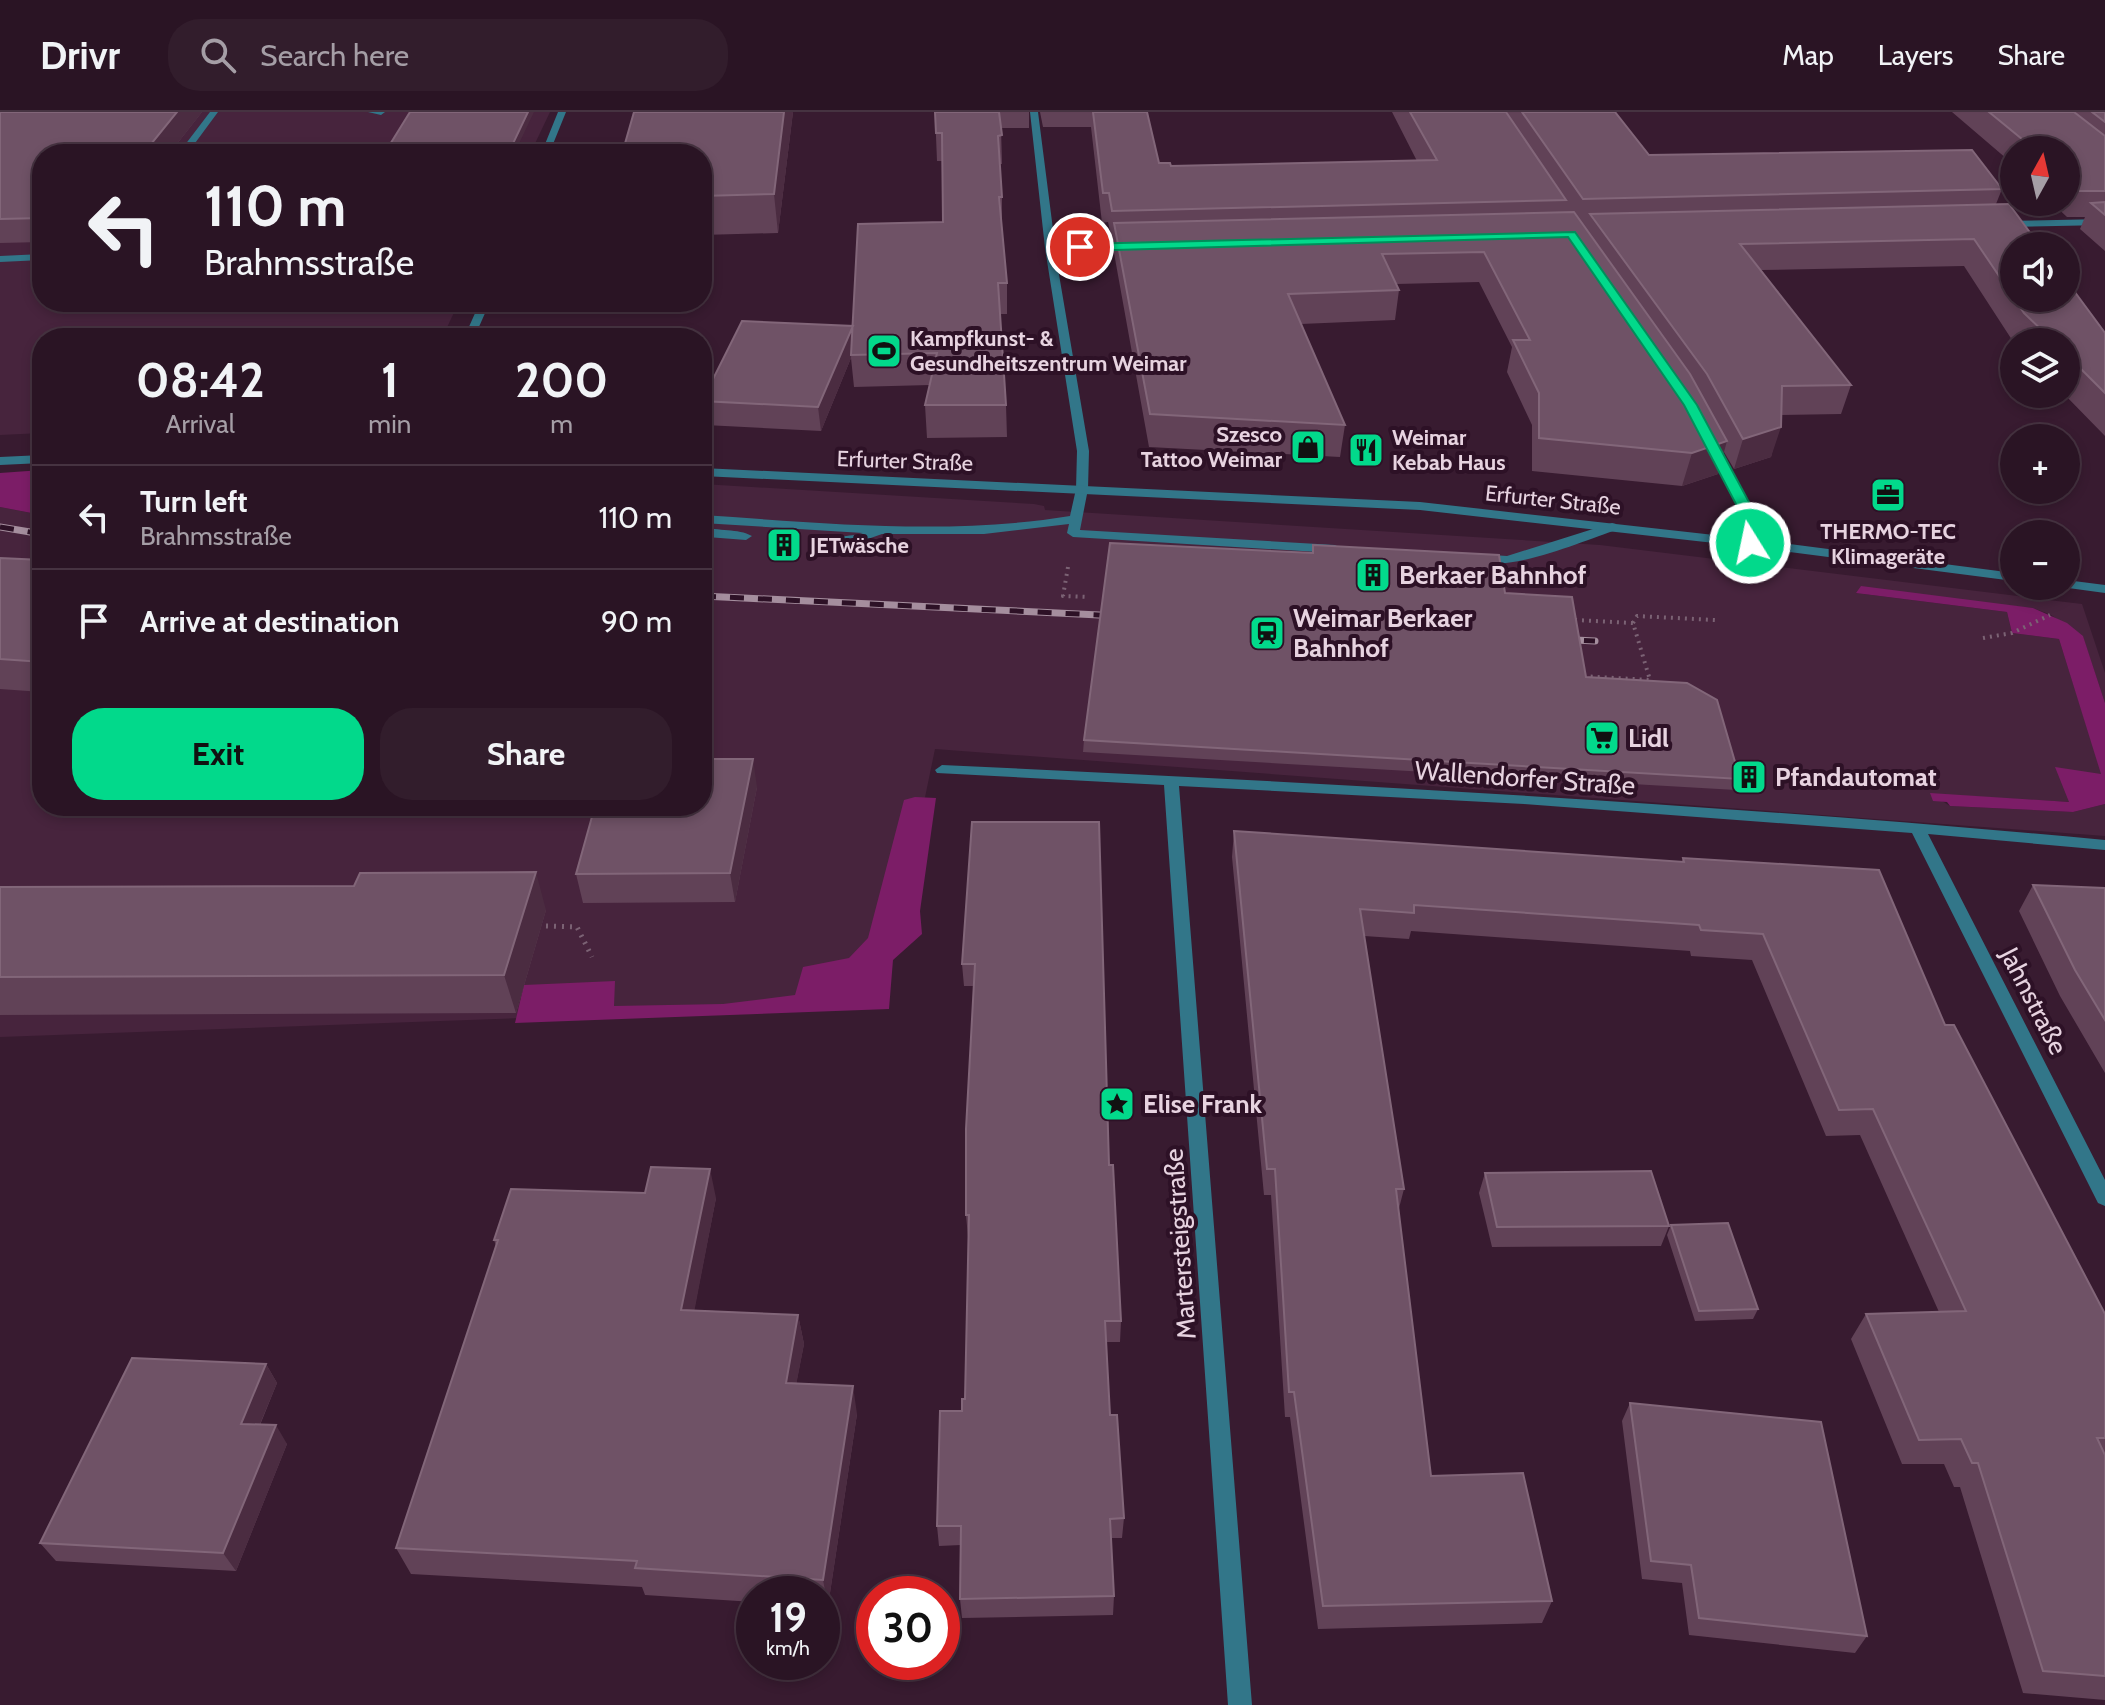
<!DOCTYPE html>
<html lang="en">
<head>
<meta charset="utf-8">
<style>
  :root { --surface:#2a1424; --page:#321d2c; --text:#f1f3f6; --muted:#a59ea6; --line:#463341; --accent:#02d98b }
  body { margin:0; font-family:Cabin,sans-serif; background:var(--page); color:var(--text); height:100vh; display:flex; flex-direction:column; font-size:30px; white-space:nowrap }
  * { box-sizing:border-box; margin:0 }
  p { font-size:26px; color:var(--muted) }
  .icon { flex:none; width:44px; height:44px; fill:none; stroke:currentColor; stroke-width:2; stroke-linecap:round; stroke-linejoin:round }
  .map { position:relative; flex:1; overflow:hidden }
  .drawer { position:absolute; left:32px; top:216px; width:680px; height:488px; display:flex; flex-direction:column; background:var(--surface); border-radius:32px; box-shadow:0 4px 12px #0003,0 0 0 2px var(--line) }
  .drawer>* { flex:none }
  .hud { position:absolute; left:32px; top:32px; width:680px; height:168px; border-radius:32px; box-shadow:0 4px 12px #0003,0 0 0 2px var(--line); background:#2a1424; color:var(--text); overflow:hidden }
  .needle { width:52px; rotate:8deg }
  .tools { position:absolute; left:2000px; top:24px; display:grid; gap:16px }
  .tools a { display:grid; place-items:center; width:80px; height:80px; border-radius:50%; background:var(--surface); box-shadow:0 4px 12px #0003,0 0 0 2px var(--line); font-size:40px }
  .speed { position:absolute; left:736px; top:1464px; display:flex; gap:16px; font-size:40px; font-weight:700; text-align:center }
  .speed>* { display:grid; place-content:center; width:104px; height:104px; border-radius:50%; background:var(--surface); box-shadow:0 4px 12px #0003,0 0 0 2px var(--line); line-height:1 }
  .speed small { font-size:20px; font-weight:400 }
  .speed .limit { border:12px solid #d22; background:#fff; color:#111 }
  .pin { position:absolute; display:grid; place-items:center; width:68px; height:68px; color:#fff; margin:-34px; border:4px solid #fff; border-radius:50%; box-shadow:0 2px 8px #0007 }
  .me { position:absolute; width:88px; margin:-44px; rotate:350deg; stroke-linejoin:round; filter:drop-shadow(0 0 6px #0008) }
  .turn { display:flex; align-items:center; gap:28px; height:168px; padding:0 40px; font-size:36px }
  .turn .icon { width:104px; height:104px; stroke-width:2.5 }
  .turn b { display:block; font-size:56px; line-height:68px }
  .eta { display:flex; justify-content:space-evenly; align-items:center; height:136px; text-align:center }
  .eta b { font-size:48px; font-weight:700; line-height:56px }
  .button { display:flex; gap:16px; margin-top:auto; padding:16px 40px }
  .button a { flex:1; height:92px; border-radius:32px; background:var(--accent); color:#111; font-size:32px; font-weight:700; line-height:92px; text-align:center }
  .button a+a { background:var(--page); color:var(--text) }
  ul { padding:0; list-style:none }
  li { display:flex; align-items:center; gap:24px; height:104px; padding:0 40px; border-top:2px solid var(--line) }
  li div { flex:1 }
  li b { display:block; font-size:30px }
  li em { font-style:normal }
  header { display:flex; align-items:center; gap:48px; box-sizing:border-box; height:112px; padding:0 40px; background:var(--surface); border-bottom:2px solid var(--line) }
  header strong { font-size:38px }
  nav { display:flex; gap:44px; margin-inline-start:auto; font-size:28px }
  .search { width:560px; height:72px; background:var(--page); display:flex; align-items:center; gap:20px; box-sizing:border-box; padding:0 28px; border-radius:32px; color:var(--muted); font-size:30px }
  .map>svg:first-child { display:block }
  .built { fill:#47243d }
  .green { fill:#7c1d67 }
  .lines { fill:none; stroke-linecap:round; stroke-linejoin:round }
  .path-far1 { stroke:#7b6274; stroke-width:4; stroke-dasharray:2 5; stroke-linecap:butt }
  .path { stroke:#7b6274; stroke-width:5; stroke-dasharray:2 6; stroke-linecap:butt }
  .service { fill:#327689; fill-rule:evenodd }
  .minor { fill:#327689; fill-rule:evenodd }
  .tertiary { fill:#327689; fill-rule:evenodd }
  .rail-casing { stroke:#a58e9e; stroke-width:7 }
  .rail { stroke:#2d1126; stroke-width:5; stroke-dasharray:14; stroke-linecap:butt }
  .wall { fill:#614257 }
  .shaded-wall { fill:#4b2c41 }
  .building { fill:#6f5266; stroke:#826679; stroke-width:2 }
  .route { fill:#02d98b; stroke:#018d5a; stroke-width:2 }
  .labels { text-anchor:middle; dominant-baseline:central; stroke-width:8; stroke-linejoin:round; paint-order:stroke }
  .far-poi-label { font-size:22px; font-weight:bold; fill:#e7d3e0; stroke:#2d1126; text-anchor:start }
  .far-street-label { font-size:22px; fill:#e7d3e0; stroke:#2d1126 }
  .poi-label { font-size:26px; font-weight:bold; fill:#e7d3e0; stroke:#2d1126; text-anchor:start }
  .street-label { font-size:26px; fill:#e7d3e0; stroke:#2d1126 }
</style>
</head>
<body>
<header>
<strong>Drivr</strong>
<div class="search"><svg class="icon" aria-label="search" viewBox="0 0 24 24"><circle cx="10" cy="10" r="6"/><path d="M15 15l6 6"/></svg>Search here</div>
<nav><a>Map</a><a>Layers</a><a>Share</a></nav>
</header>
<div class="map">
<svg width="2105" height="1593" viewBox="0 0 2105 1593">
  <rect width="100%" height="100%" fill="#381b30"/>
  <path class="built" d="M0,0h550l-20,42h-488v148h417l-17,36h-400v95l-42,2z
    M702,372l332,20 10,2 1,4 555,35 482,59 23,69v30l-22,-66 -32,-22 -18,-7 -177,-15 151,19 5,21 47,6 43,136 -46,-7 14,34 -139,-8 19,12 123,6 32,-8v32l-1170,-87 -53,256 -882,32v-530l42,8v291h660z"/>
  <path class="green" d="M42,358v45l-42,-8v-34z
    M1861,474l172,22 34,15 16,13 22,67v101l-32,8 -123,-6 -3,-4 -14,-1 -3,-8 139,9 -14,-35 46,7 -42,-135 -47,-6 -5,-21 -151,-19z
    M915,685l21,1 -16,113 2,23 -29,26 -4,49 -374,14 9,-38 91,-4 -1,25 109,-2 72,-9 8,-28 46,-9 19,-20 36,-138z"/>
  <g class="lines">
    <path class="path-far1" d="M1068,455l-5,29 25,1
      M1575,508l58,3 17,57 -70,-4
      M1633,511l4,-7 78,4
      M1983,526l29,-5 38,-18"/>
    <path class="path" d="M546,814l31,1 15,30"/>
    <path class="service" d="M210,0h8l-31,42h-9z
      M368,0h17l-4,3z
      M42,142v6l-42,2v-6z
      M421,190c20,0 50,-5 67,5l-5,3 -57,-5z
      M1082,373l6,4 -8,41 255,15 6,4 -6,4 -262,-16 -6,-4 2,-9 -85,10h-102l-34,12 -20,-1 -6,-4c7,-5 29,-4 41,-8l-161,-10v-8c123,8 246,21 368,1l6,-27z
      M1612,411l4,1v6c-31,10 -117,48 -144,28l6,-4 29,2z
      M702,414c16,6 36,2 50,10l-6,4 -39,-3 -5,-2z"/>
    <path class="minor" d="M558,0h8l-17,42h-8z
      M1030,0h8l17,133 77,-2 5,3 -5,3 -77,2 34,200 -1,38 -6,4 -6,-4 1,-38 -32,-203z
      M2105,107v6l-102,2 -5,-3 5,-3z
      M480,190h10l-16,36h-10z
      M1712,328l6,3 34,69 4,31 -2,3h-8l-2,-3 -4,-31 -34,-69z
      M942,653c388,18 777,39 1163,75v10l-177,-16 177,346v26l-7,-3 -186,-370 -388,-29 -345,-18 73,919h-24l-64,-920 -227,-12 -2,-3z"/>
    <path class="tertiary" d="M42,343v8l-42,2v-8z
      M702,356l718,34 330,37 264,34v8l-264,-34 -330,-37 -718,-34z
      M2066,468l39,5v8l-44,-6 5,-1z"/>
    <defs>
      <path id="rail" d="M0,415l42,7
        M702,484l418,20
        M1556,527l39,2"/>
    </defs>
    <use href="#rail" class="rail-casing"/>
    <use href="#rail" class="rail"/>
  </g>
  <path class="wall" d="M0,0h202l-33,42h-127v88l-42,1z
    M634,0h159l-15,121 -76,2v-81z
    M935,0h94v16h-28l1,36h-2l2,33v29l5,57v31h-7l6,91 1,32 -80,1 -2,-33 5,-20 -76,2 -3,-29 -30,73 -116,-6 -3,-26 151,-73 90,-104 -1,-61h-5z
    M1040,0h107l12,51 12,3 246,-5 -25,-49h223l34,43 353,34 -6,15 109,129v103l-41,-42h2v-52l-52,1 -50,-77 -203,4 90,115 -10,29 -60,1 -10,42 -37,12 -10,-17 -6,22 -36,12 -150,-15v-46l-25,-53 5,-25 -33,-65 -83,2 3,6 -4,30 -94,4 44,101 -5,32 -191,-10 -35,-194v-13l-2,1 -4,-19 -6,1 -11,-96h-48z
    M1952,0h153v139l-25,-22 5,-12h-18l-16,-15h15v-52h-52v15z
    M1313,433l273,132 154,102 -4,11 -653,-38 1,-12 228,-187z
    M0,446l42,2v132l-42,-3z
    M757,675l-22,115 -152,1 -7,-29z
    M972,710l137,343 12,156 -1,21h-14l4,73 14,103 -2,20h-11l3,58 -1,19 -151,3 -2,-19 1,-54 -22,1 -2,-20 28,-127 4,-162h-1l-2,-22 8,-229h-10l-2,-22z
    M1234,719l448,31 1,-4 262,167 160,289v386l-82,-7 -63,-206h-6l-10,-23h-42l-51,-125 15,-25 73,-2 -79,-177 -34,1 -74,-176 -61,-4 -1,-5 -279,-20 -2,8 -45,-3 40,253 -6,23 33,264 121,125 -10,22 -224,6 -28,-212h-5l-14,-222h-7l-32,-338z
    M2033,773l72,3v185l-45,-77 -41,-85z
    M0,775l546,23 -30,103 -516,2z
    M1485,1061l184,53 -8,20 -169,1 -13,-54z
    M716,1086l-22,112 104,5 6,29 -8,40 61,30 -29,192h-6v-12h-68v8l-109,-7 -3,-8 -231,-13 -15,-26 100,-302 -2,-6z
    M1671,1113l87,84 -5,10 -58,2 -28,-86z
    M266,1252l11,19 -17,42 27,19 -51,127 -180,-10 -16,-18z
    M1630,1291l237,233 -12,17 -166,-18 -7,-52 -40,-4 -20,-158z"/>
  <path class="shaded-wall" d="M177,0h25l-33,42h-26z
    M528,0h6l-20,42h-6z
    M784,0h9l-15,121 -4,-39z
    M853,214l-2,32 -30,73 -3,-24z
    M1781,315l-10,30 -37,12 9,-30z
    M1727,329l-9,33 -36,12 10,-33z
    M753,647l4,28 -22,115 -5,-29z
    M536,760l10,38 -30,103 -12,-38z
    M710,1057l6,29 -27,141 -8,-29z
    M798,1203l6,29 -13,68 -5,-29z
    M266,1252l11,19 -25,60 -11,-19z
    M853,1274l4,28 -29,192 -5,-26z
    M276,1313l11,19 -51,127 -13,-18z"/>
  <path class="building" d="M0,0h177l-34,42h-101v64l-42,1z
    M410,0h118l-20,42h-124z
    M634,0h150l-10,82 -72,2v-42h-80z
    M935,0h64l3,23 -4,1 4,61h-3l8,86h-9l8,122h-81l12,-52 -86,2 7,-131 85,-2 -1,-89h-6z
    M1093,0h54l12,51h11l1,3 266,-6 -27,-48h96l60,88 -454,11 -3,-18h-6z
    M1522,0h93l34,43 323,-5 30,39 -419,10z
    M1989,0h85l31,24v55h-27l-12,-10v-31h-36l-7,-6h5z
    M2092,0h13v10z
    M2105,90v13l-14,-12z
    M2009,92l31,42h-26v52l-40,-59 -234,5 111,141 -69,1 -1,41 -38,12 -36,-65 -117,-160z
    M1574,100l116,162 37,67 -35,12 -153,-15v-45l-26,-53h17l-46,-88 -102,2 17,36 -111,4 57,131 -195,-11 -36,-191z
    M2066,168l39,53v60l-39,-39v-12h-12l-30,-29 -10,-15h52z
    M742,209l111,5 -35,81 -116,-6z
    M574,221l-1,5h-64l2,-4z
    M1110,431l203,10v-8l186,10 6,38 67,4 14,80 101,6 30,17 23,79 -656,-39z
    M0,446l42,2v102l-42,-3z
    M702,647h51l-23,114 -154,1 19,-68h107z
    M972,710h127l10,343h4l8,156h-16l5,94h7l7,103 -14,1 4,77 -154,3 1,-73h-24l3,-115h22v-12h3l4,-184h-3v-86l9,-165h-13z
    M1234,719l450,31 -1,-4 196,12 66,155h9l151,289v124h-8l8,17v221l-62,-5 -65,-208h-6l-11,-24 -42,1 -53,-126 100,-3 -93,-202 -34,1 -76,-176 -62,-4 -2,-5 -285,-20v8l-54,-4 44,280h-8l35,287 92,-3 29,128 -229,5 -29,-214h-5l-14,-223h-8z
    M536,760l-32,103 -504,2v-90l354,-1 6,-13z
    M2033,773l72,3v132l-30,-50z
    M651,1055l59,2 -29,141 117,5 -12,68 67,3 -30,194 -188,-12 2,-7 -241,-13 102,-308h-4l17,-51 134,4z
    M1651,1059l18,55 -172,1 -12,-54z
    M1728,1111l30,86 -59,2 -28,-86z
    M132,1246l134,6 -25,60 35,1 -53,128 -183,-10z
    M1630,1291l191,19 46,214 -168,-18 -8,-53 -40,-4z"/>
  <path class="route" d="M1575,120l122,173 53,99 7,39 -2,3h-10l-2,-3 -7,-39 -52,-99 -116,-168 -488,14 -6,-4 6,-3z"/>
  <defs>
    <symbol id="stadium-square" viewBox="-11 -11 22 22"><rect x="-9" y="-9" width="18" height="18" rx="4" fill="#02d98b" stroke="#2d1126"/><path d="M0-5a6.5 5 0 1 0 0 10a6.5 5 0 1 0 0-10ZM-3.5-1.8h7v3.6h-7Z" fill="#111"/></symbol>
    <symbol id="shop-square" viewBox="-11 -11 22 22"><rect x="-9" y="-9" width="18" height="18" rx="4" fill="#02d98b" stroke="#2d1126"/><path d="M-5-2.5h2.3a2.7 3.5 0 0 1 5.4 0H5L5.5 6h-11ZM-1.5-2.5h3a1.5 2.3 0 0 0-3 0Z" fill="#111"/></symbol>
    <symbol id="restaurant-square" viewBox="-11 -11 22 22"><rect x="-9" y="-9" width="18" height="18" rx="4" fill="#02d98b" stroke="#2d1126"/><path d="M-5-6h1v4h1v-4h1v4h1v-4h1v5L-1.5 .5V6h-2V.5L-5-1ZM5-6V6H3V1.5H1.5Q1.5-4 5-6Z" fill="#111"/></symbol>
    <symbol id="office-square" viewBox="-11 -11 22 22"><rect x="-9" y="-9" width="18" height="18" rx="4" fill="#02d98b" stroke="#2d1126"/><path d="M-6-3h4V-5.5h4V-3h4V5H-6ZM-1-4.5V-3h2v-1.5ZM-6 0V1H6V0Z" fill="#111"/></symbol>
    <symbol id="building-square" viewBox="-11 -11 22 22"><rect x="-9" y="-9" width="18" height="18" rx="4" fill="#02d98b" stroke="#2d1126"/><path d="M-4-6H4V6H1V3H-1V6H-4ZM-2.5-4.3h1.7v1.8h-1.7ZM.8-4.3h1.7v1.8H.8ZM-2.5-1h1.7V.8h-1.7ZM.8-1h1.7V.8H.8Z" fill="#111"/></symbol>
    <symbol id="station-square" viewBox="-11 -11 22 22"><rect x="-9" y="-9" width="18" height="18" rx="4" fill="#02d98b" stroke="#2d1126"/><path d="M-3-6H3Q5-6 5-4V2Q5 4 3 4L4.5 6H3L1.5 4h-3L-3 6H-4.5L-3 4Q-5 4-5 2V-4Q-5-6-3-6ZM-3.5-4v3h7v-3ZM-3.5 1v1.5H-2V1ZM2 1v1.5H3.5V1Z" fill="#111"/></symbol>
    <symbol id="supermarket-square" viewBox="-11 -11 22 22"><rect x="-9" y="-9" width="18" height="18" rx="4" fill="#02d98b" stroke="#2d1126"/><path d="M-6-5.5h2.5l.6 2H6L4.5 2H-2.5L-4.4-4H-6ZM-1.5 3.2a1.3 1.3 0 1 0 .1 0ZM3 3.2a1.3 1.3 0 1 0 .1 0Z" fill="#111"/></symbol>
    <symbol id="sight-square" viewBox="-11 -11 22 22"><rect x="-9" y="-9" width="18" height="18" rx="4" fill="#02d98b" stroke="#2d1126"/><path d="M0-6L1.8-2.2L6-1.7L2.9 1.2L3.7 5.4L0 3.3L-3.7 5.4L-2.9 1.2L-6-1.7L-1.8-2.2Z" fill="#111"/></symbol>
  </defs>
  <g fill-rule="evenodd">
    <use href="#stadium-square" x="864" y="219" width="40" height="40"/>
    <use href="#shop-square" x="1288" y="315" width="40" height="40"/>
    <use href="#restaurant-square" x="1346" y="318" width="40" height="40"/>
    <use href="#office-square" x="1868" y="363" width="40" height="40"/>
    <use href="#building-square" x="764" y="413" width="40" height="40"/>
    <use href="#building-square" x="1353" y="443" width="40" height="40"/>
    <use href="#station-square" x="1247" y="501" width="40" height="40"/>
    <use href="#supermarket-square" x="1582" y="606" width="40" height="40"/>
    <use href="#building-square" x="1729" y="645" width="40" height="40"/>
    <use href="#sight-square" x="1097" y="972" width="40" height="40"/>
  </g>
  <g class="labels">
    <g class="far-poi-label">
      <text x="910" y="226">Kampfkunst- &amp;<tspan x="910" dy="25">Gesundheitszentrum Weimar</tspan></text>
      <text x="1282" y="322" text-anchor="end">Szesco<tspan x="1282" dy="25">Tattoo Weimar</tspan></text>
      <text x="1392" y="325">Weimar<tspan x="1392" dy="25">Kebab Haus</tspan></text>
      <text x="1888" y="419" text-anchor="middle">THERMO-TEC<tspan x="1888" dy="25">Klimageräte</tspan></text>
      <text x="810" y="433">JETwäsche</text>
    </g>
    <g class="far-street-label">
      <text transform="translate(905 349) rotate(2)">Erfurter Straße</text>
      <text transform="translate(1553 388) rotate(6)">Erfurter Straße</text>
    </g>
    <g class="poi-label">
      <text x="1399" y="463">Berkaer Bahnhof</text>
      <text x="1293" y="506">Weimar Berkaer<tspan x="1293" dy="30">Bahnhof</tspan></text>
      <text x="1628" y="626">Lidl</text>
      <text x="1775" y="665">Pfandautomat</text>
      <text x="1143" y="992">Elise Frank</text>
    </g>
    <g class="street-label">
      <text transform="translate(1525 666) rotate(4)">Wallendorfer Straße</text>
      <text transform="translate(2034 889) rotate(63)">Jahnstraße</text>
      <text transform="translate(1180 1132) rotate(-94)">Martersteigstraße</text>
    </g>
  </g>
</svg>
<div class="tools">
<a><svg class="needle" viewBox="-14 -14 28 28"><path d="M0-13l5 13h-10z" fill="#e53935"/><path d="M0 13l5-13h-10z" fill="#a59ea6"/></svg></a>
<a><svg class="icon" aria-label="sound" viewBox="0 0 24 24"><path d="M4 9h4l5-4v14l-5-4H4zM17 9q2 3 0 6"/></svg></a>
<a><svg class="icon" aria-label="layers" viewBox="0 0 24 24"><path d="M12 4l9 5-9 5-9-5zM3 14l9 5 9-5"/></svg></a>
<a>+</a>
<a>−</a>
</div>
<div class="speed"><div>19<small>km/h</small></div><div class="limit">30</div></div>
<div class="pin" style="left:1080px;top:135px;background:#d93025"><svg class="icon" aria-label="arrive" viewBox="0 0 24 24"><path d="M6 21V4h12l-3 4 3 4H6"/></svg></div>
<svg class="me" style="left:1750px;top:431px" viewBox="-20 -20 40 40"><circle r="17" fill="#02d98b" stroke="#fff" stroke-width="3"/><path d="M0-11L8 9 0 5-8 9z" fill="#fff"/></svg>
<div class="hud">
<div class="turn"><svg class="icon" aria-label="left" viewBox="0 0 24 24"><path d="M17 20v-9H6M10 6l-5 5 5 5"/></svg><div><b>110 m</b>Brahmsstraße</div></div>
</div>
<section class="drawer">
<div class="eta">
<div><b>08:42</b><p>Arrival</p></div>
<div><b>1</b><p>min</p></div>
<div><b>200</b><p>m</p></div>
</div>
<ul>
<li><svg class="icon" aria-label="left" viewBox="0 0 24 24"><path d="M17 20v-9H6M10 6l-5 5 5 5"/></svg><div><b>Turn left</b><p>Brahmsstraße</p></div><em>110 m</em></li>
<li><svg class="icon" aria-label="arrive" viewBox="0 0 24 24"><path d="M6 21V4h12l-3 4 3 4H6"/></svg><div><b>Arrive at destination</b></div><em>90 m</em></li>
</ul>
<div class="button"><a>Exit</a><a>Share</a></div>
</section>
</div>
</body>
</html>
